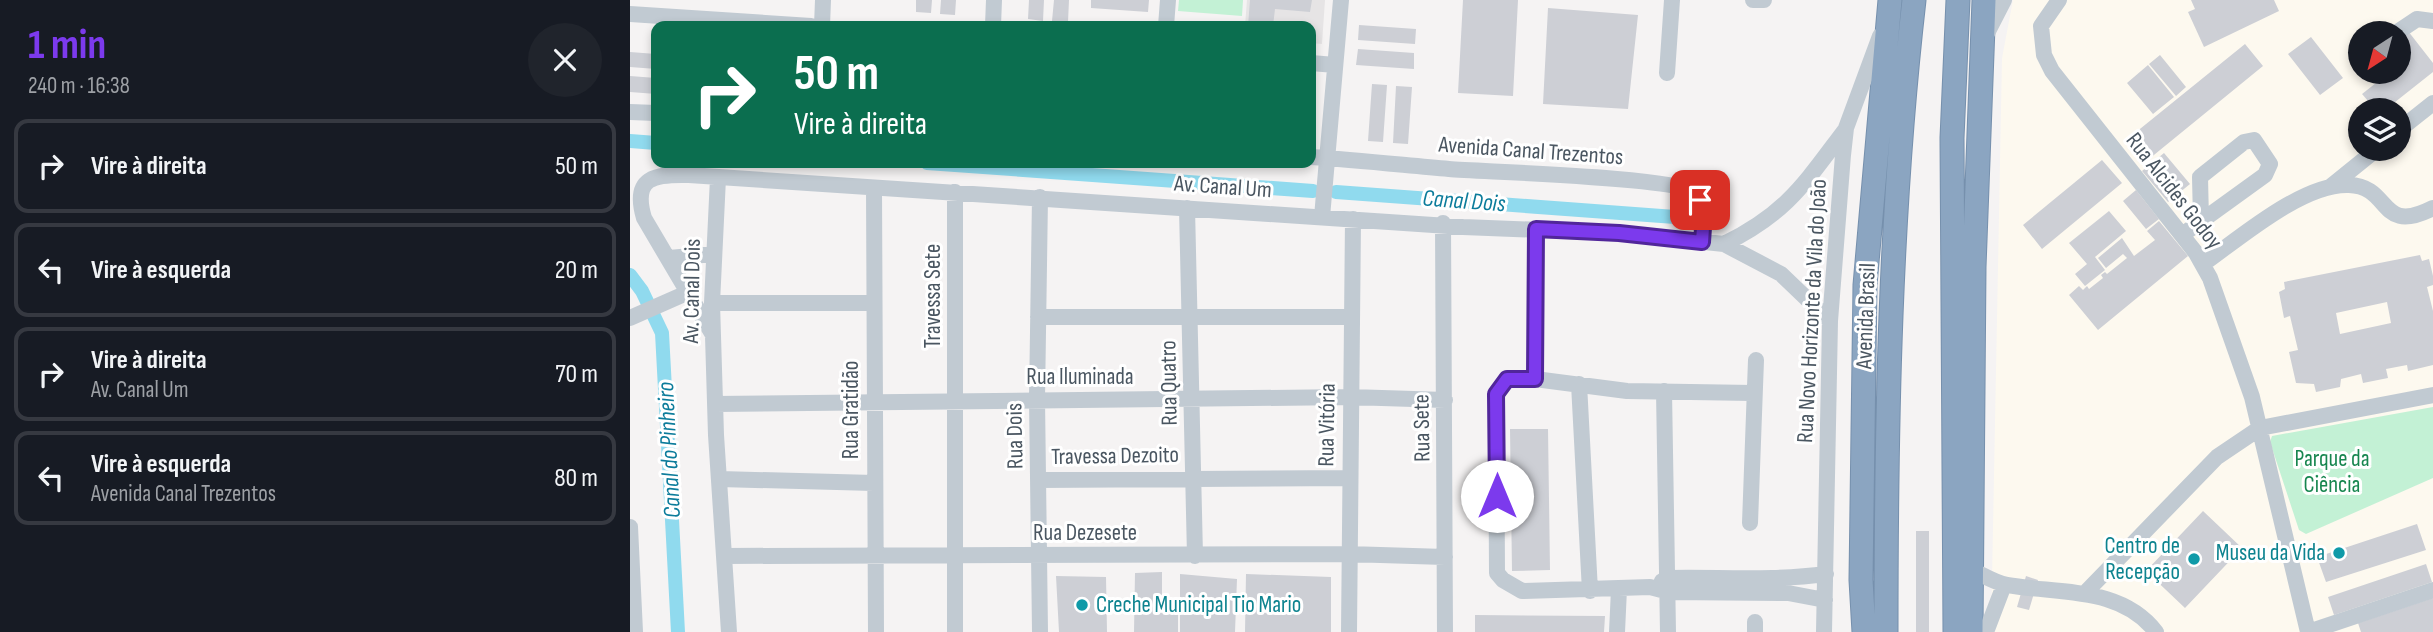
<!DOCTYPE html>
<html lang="pt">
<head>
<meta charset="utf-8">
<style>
  :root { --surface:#171b24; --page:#20242c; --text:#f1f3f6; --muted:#9ea1a6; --line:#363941; --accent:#7c3aed }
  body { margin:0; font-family:"Sofia Sans Condensed",sans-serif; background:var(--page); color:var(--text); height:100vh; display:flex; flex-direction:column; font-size:26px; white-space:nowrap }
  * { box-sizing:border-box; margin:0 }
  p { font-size:23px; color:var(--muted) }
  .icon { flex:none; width:38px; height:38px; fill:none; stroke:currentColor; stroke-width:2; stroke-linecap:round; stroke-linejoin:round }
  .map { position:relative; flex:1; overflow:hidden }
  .panel { display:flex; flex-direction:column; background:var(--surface); width:630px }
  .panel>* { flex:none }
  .guide { position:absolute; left:21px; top:21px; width:665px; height:147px; border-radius:14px; box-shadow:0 4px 10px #0003; background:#0b6e4f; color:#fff; overflow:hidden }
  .needle { width:46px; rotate:216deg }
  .fabs { position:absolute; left:1718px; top:21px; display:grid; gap:14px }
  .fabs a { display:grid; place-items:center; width:63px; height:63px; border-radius:50%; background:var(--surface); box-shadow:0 4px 10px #0003; font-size:35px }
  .pin { position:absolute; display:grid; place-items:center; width:60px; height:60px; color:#fff; margin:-30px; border-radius:14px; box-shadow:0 4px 10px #0006 }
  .me { position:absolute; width:77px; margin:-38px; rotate:0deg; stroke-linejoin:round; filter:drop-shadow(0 0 5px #0008) }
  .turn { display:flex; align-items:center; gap:24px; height:147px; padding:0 28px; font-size:32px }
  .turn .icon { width:91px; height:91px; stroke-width:2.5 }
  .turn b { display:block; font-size:49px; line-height:60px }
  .round { display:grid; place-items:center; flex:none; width:74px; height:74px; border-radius:37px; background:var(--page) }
  .head { display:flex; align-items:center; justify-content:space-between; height:119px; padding:0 28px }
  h1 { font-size:42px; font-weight:700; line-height:52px; color:var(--accent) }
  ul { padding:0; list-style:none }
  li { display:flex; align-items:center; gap:21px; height:94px; margin:0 14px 10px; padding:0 14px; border:4px solid var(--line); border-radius:14px }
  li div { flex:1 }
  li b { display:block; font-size:26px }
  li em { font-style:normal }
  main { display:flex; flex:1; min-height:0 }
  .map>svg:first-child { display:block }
  .commercial { fill:#fdf9ef; fill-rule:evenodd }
  .education { fill:#e6e4e5 }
  .green { fill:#c3f1d5 }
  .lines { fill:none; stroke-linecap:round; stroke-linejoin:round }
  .canal { stroke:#90daee; stroke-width:14 }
  .building { fill:#cdcfd5; fill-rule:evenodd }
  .highway-casing { stroke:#7690ad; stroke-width:25 }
  .minor { stroke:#c1cad2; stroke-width:16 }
  .highway { stroke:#8ba5c1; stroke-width:23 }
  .route-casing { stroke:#51269a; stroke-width:18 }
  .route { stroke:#7c3aed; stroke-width:12 }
  .culture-dot { fill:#0f9aa8; stroke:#fff; stroke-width:2.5 }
  .labels { text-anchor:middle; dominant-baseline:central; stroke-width:6; stroke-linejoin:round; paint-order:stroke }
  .street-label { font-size:23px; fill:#4a5661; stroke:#fff }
  .park-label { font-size:23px; fill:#17864f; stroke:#fff }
  .culture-label { font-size:23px; fill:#0d838f; stroke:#fff; text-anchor:end }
  .water-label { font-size:24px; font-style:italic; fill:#0c7c9b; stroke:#fff }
</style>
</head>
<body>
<main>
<section class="panel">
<div class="head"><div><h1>1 min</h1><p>240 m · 16:38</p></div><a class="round"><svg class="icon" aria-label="close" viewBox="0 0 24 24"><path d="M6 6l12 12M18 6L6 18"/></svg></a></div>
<ul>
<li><svg class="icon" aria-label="right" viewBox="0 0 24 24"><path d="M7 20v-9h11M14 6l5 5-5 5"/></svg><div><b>Vire à direita</b></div><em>50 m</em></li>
<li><svg class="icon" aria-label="left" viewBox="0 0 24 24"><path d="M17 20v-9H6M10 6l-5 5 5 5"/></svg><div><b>Vire à esquerda</b></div><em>20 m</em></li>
<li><svg class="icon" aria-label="right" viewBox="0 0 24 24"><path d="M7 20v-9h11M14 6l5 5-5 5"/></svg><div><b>Vire à direita</b><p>Av. Canal Um</p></div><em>70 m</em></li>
<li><svg class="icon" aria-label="left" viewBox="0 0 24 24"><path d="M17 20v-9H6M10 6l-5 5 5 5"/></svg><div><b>Vire à esquerda</b><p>Avenida Canal Trezentos</p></div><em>80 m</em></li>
</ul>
</section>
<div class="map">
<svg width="1803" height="632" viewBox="0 0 1803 632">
  <rect width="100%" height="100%" fill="#f5f3f3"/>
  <path class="commercial" d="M1383,0h420v632h-442l11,-574zM1731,33h38v39h-38zM1731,110h38v39h-38z"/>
  <path class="education" d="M617,0h78l-3,44 -11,-1v-17h-66z"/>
  <path class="green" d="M549,0h64l-1,16 -64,-5z
    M1803,407v71l-127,56 -7,-4 -29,-88 2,-6z"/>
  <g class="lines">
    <path class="canal" d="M0,141l26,2
      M297,163l386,28
      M706,192l339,25
      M0,275l12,16 20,42 16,299"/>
  </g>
  <path class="building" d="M286,0h16l-1,13 -15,-1z
    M311,0h15l-1,15 -15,-1z
    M399,0h15l-1,21 -15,-2z
    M424,0h15l-1,22 -16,-1z
    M461,0h58l-1,12 -57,-4z
    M620,0h62l-2,12 -35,-3 -2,17h-25z
    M833,0h55l-5,96 -55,-3z
    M1561,0h83l5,11 -75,36 -16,-35 7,-3z
    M918,8l90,7 -10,94 -85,-5z
    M729,25l57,4 -1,15 -57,-4z
    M1778,31l25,32v9l-48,38h-9l-14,-16 28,-22h9v-34z
    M1681,37l32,41 -23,17 -32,-41z
    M1615,44l18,22 -114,93 -19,-22z
    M728,49l56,4v16l-58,-4z
    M0,52l26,2v15l-26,-2z
    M1530,55l26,32 -10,9 -27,-32z
    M1518,65l26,32 -21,17 -26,-31z
    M0,76l26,2v16l-26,-2z
    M742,84l15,1 -4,57 -15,-1z
    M766,86l16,1 -4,57 -15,-1z
    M1534,153l26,31 -22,18 -26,-31z
    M1472,160l20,23 -80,66 -19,-24z
    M1506,190l23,29 -13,10 -23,-28z
    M1479,211l17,20 -31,26 10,13 -20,16 -10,-12 12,-10 -18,-21z
    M1529,221l29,35 -90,74 -29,-35 10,-9 4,4 4,-4 2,3 14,-11 -2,-3 4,-3 2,2 20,-16 -4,-4 -17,14 -8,-10 24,-20 12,18 21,-16 -8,-9z
    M1790,255l2,6 7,-2 4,17v9l-6,2 6,24v54l-25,6 -1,-6 -21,4 2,9 -25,5 -2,-9 -20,5 -1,8 -24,5 -2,-8 -18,-1 -7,-31 9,-2 -8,-34 -6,2 -5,-26 6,-3 -1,-7zM1757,302l4,21 -51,11 -4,-21z
    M880,429h38l2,141 -38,1z
    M1573,511l39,37 -57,60 -39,-37z
    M1787,524l9,26 -100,32 -9,-25z
    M1286,531h13v101h-13z
    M1796,564l6,18 -98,33 -6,-18z
    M532,572v31h16v29h-44l1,-59z
    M550,574l57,5 -2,53h-55z
    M616,574l85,3v55h-86z
    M426,576l50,1 1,55h-48z
    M1396,576l12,4 -9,30 -12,-3z
    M1803,598v34h-72l-3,-9z
    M845,615l130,1 -1,16h-129z"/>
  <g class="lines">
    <defs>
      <path id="highway" d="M1234,632l-3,-52 4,-295 25,-285
        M1256,632c0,-211 4,-422 28,-632
        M1325,632l-3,-494 6,-138
        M1341,632l3,-365 10,-267"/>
    </defs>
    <use href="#highway" class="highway-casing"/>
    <path class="minor" d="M1123,0h11
      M1429,0l-18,26 3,29 8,16 144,182 14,25 42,119 56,235 125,-42
      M0,14l181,12
      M192,26l1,-26
      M363,26l1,-26
      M536,26l2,-26
      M1766,33l21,-14 16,2
      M1355,37l19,-37
      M681,63l24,2
      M1037,73l5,-73
      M0,112l26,1
      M1769,130l34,-27
      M681,157c46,3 92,8 138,12 37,3 226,8 244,23 15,13 10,33 9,50
      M88,178l-6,125 4,132 13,197
      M1700,187l47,-38
      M244,188l2,444
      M557,208l8,348
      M692,217l19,-217
      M813,223l2,409
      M1552,235l83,-60 5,-11 -16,-24 -10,2 -44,35 1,43
      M1094,244c63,-31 80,-60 121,-114
      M39,258l45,-4
      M1573,264c37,-26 100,-81 146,-79 43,1 29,51 84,23
      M82,303h162
      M408,317h313
      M0,318l59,-26
      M83,335l-69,-117c-12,-41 10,-44 45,-43l774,52 156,6 105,11 57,30 49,47
      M905,379l1,-150
      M949,384l11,207
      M1034,391l4,241
      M1123,393l-126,-2 -92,-12h-28l-11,15 1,179 6,7 19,11 128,-4 19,5 119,1 37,7
      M85,404l635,-7 95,3
      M90,479l154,4
      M408,480l311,-2
      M1120,523l6,-163
      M0,527l5,105
      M95,556l623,-2 97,3
      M1342,570c11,5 23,13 35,15 52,9 114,1 149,47
      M1032,581l7,-3c52,-1 105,3 157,-4
      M1455,593l132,-136 43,-29 173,-33
      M325,632v-440
      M410,632l-3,-233 3,-202
      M719,632l4,-413
      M987,632l2,-43
      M1125,632v-10
      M1194,632l6,-311 13,-166 3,-27 34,-92
      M1356,632l18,-47"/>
    <use href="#highway" class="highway"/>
  </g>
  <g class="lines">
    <defs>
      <path id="route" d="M867,496l-1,-102 11,-15h28l1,-150 83,4 83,9 2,-29 -4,-13"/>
    </defs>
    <use href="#route" class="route-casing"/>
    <use href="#route" class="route"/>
  </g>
  <g class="culture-dot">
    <circle cx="1709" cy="553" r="7"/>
    <circle cx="1564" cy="559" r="7"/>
    <circle cx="452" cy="605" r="7"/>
  </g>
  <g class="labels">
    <g class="street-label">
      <text transform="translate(901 151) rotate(4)">Avenida Canal Trezentos</text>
      <text transform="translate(593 187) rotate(4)">Av. Canal Um</text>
      <text transform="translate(1544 191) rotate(52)">Rua Alcides Godoy</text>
      <text transform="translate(62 291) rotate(-89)">Av. Canal Dois</text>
      <text transform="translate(303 296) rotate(-90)">Travessa Sete</text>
      <text transform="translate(1182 311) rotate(-87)">Rua Novo Horizonte da Vila do João</text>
      <text transform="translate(1236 316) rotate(-88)">Avenida Brasil</text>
      <text x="450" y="377">Rua Iluminada</text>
      <text transform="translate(539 383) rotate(-91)">Rua Quatro</text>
      <text transform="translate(221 410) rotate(-90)">Rua Gratidão</text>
      <text transform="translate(697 425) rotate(-89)">Rua Vitória</text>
      <text transform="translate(792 428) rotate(-91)">Rua Sete</text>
      <text transform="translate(385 436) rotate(-91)">Rua Dois</text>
      <text transform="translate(485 456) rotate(-1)">Travessa Dezoito</text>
      <text x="455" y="533">Rua Dezesete</text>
    </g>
    <g class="park-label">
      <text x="1702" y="459">Parque da<tspan x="1702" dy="26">Ciência</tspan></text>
    </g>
    <g class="culture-label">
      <text x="1550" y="546">Centro de<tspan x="1550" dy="26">Recepção</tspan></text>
      <text x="1695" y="553">Museu da Vida</text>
      <text x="466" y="605" text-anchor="start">Creche Municipal Tio Mario</text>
    </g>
    <g class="water-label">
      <text transform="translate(834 201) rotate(4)">Canal Dois</text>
      <text transform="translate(39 450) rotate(-93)">Canal do Pinheiro</text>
    </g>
  </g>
</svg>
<div class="fabs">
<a><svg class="needle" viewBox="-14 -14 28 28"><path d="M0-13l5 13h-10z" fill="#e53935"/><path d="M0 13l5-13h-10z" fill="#9ea1a6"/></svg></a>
<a><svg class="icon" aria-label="layers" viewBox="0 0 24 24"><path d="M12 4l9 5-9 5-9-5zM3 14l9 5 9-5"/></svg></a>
</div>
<div class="pin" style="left:1070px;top:200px;background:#d93025"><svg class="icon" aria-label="arrive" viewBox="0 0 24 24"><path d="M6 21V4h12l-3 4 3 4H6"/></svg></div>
<svg class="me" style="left:867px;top:496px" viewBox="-20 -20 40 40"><circle r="19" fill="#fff"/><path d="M0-13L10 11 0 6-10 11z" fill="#7c3aed"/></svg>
<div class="guide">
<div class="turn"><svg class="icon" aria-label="right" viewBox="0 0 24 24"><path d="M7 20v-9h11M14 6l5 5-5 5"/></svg><div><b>50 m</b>Vire à direita</div></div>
</div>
</div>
</main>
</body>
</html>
